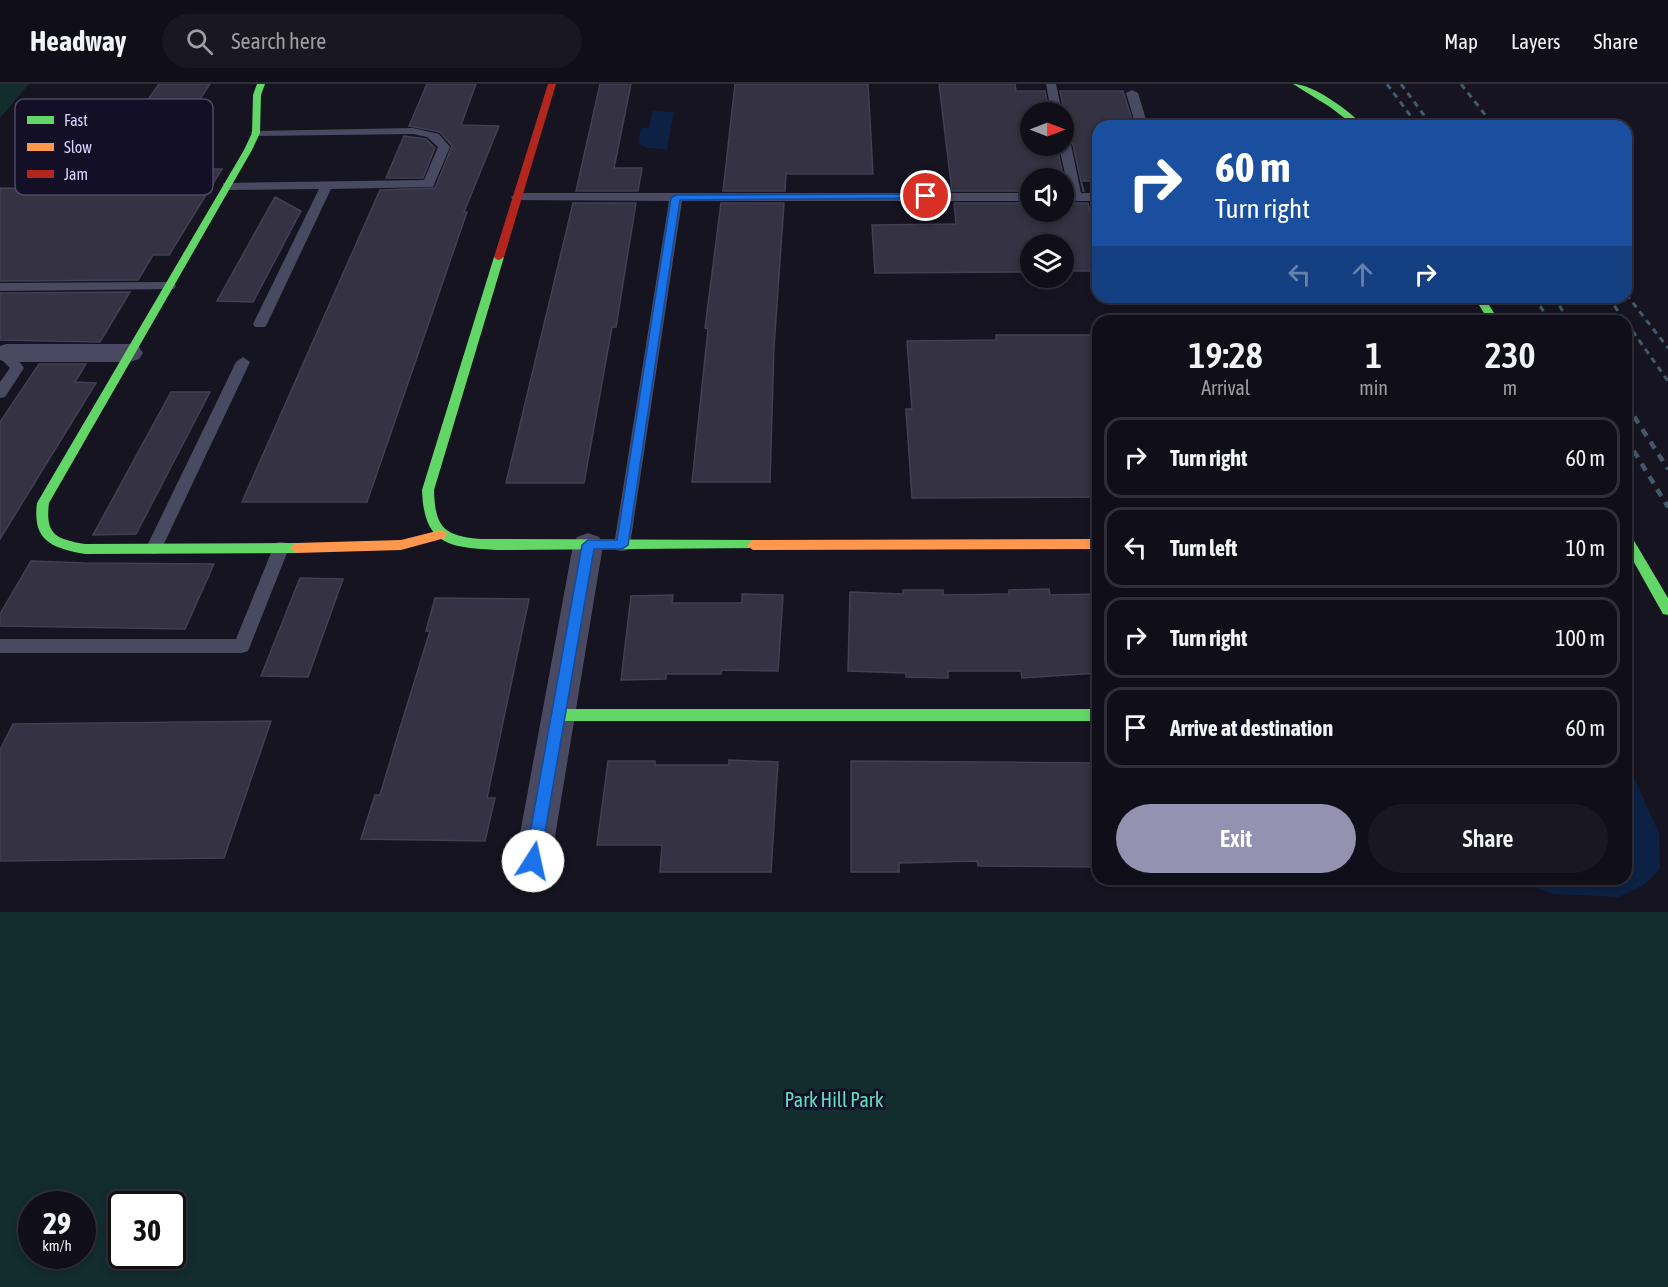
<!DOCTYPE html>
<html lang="en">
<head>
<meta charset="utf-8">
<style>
  :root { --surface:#100f19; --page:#191822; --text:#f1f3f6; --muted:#9c9ca2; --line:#302f38; --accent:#9591b1 }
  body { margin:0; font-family:"Asap Condensed",sans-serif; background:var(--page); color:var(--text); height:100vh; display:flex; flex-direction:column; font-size:22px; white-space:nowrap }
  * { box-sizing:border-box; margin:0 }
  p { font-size:20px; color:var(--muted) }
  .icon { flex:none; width:33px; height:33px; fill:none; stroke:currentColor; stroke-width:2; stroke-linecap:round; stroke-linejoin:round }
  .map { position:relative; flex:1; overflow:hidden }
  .drawer { position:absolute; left:1092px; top:231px; width:540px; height:570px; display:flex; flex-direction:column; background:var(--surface); border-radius:18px; box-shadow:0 3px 9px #0003,0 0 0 2px var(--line) }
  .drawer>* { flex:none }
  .hud { position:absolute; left:1092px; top:36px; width:540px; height:183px; border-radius:18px; box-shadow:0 3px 9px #0003,0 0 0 2px var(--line); background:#1a4fa0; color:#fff; overflow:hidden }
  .needle { width:39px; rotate:90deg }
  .fabs { position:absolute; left:1020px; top:18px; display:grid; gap:12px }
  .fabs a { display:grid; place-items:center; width:54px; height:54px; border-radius:50%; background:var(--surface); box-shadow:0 3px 9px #0003,0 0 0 2px var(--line); font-size:30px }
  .speed { position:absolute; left:18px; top:1107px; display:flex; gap:12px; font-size:30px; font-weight:700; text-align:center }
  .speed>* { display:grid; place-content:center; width:78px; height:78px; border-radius:50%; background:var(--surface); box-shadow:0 3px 9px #0003,0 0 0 2px var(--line); line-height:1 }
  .speed small { font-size:15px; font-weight:400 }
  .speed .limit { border:3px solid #111; border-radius:9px; background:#fff; color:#111 }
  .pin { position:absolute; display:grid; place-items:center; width:51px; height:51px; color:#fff; margin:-26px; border:3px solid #fff; border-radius:50%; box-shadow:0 2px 6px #0007 }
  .me { position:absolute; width:66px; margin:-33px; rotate:10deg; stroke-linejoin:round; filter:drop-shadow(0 0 4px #0008) }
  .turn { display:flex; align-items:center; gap:21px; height:126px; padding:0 24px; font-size:27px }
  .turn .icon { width:78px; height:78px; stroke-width:2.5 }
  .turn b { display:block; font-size:42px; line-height:51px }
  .lanes { display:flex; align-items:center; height:57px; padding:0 24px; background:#0003; justify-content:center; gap:30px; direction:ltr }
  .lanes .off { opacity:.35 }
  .eta { display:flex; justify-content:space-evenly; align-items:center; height:102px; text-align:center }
  .eta b { font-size:36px; font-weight:600; line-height:42px }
  .button { display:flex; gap:12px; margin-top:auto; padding:12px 24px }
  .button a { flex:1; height:69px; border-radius:36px; background:var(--accent); color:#fff; font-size:24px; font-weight:600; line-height:69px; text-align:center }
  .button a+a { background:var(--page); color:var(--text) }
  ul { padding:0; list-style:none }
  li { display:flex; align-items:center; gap:18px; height:81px; margin:0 12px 9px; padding:0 12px; border:3px solid var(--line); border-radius:18px }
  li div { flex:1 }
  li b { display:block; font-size:22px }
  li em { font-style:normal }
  header { display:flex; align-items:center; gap:36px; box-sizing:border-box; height:84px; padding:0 30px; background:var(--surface); border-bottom:2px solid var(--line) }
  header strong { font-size:28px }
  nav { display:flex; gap:33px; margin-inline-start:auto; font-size:21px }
  .search { width:420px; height:54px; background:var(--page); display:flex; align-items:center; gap:15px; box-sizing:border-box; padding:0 21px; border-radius:33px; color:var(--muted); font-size:22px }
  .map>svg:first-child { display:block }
  .green { fill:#132c2d; fill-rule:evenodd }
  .water { fill:#0d2144 }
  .building { fill:#343243; stroke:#433f54; stroke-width:1.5 }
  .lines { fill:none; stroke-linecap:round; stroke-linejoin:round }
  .lane { fill:#4a4962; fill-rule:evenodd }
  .street { fill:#4a4962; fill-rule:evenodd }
  .fast { fill:#63d668; fill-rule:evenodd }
  .slow { fill:#ff974d; fill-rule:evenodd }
  .jam { fill:#b3261e; fill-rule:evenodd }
  .rail-far1 { stroke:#43596b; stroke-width:3; stroke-dasharray:6 5; stroke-linecap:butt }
  .rail { stroke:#43596b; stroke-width:4.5; stroke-dasharray:8 7; stroke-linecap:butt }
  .route { fill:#1a73e8; stroke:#114b97; stroke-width:1.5 }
  .labels { text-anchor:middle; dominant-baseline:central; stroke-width:6; stroke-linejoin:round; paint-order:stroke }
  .near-park-label { font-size:20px; fill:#5fe0c0; stroke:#130f26 }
  .key { fill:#130f26; stroke:#4e4a67; stroke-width:1.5 }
  .key-label { font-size:16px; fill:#d9d4ff }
</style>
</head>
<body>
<header>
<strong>Headway</strong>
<div class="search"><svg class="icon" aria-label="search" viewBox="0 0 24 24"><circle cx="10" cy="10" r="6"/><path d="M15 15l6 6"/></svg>Search here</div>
<nav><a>Map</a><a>Layers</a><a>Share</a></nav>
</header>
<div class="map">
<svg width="1668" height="1203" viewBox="0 0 1668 1203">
  <rect width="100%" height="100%" fill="#161421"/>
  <path class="green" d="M0,0h29l-29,34z
    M0,828h1668v375h-1668zM32,1120h50v52h-50zM122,1120h50v52h-50z"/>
  <path class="water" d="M652,27l22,1 -7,37 -20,-1 -9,-5 3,-15h8z
    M1626,676l33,73 1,36 -15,15 -26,13 -65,-3 -24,-8 -9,-7h105z"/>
  <path class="building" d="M159,0h51l-56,85h68l-53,86h-16l-15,25 -138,1v-93l90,1 47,-66h-6z
    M427,0h49l-15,41 38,1 -35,86h3l-100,290h-125l138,-312 55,-2 17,-42 -12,-14 -31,-6z
    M600,0h31l-17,84h28l-4,23h-62z
    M735,0h133l5,90h-87l-1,17h-62z
    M939,0h76l1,7h29l4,21h-19v34h27l9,45h-2v-13h-34v13h-78z
    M1060,7h63l11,35h-36v55h-17l3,10h-1l-11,-51 -8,-5v-23z
    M404,52l22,3 9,9 -12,30h-37z
    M275,113l26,14 -48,91 -36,-1z
    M573,119h63l-20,124h-4l-28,156h-78z
    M721,119h63l-10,144 -4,135h-78l16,-153 -3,-1z
    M954,119h76v9h34v-9h24l10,39v29h-34v-27h-34v28l-155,1 -3,-48 84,-1z
    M130,208l-30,50 -100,-2v-47z
    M996,251h102v162l-186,1 -6,-89h6l-5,-68 89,-1z
    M39,280h47l-11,18 21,1 -96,156v-117z
    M171,308h39l-74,142 -43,1z
    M31,477l54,2 129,1 -29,65 -185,-3v-12z
    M300,494l43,1 -35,98 -47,-1z
    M1049,505l1,6 48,-1v79l-76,5 -1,-7h-73v7l-42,-1v-4l-58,-2 2,-79 53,2v-4h40v5l66,-1v-4z
    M742,510l41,1 -5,76 -56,-1 -1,4h-55v5l-45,1 10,-84 42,-1 -1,8h70z
    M435,514l94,1 -42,199h8l-10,43 -124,-2 14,-44h5l20,-67 30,-97h-4z
    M271,637l-47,137 -224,3v-111l13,-26z
    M729,676l49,2 -7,110h-111l2,-27h-65l11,-84h47v4h74z
    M851,677l247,2v104l-120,-1 -1,-5 -78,2v9h-48z"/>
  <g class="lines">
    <path class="lane" d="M1046,0h10l6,28h-11z
      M1132,6l6,3 10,33h-12l-10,-33z
      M413,44l26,6 11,13 -17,40 -102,2 -64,135 -2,3h-10l-2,-3 66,-135 -92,1 -4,-1v-6l201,-3 14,-33 -11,-10 -14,-3 -157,2 -6,-3 2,-2z
      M1064,53l6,3 11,53h17v8h-34v-8h5l-10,-47h5z
      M517,109h513v8h-348l-52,344 -2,5 -6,1 -6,-1 -2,-5 55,-344 -156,-1 -2,-3z
      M169,198l5,1 2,3 -2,3 -174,2v-8z
      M0,264l11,2 13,18 -19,29 -5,1v-16l10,-14 -10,-10z
      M243,273l7,5 -88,186 -2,5 -6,1 -6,-1 -2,-5 90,-186z
      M281,458l6,1 2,5 -41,103 -6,2h-242v-14h236l37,-91 2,-5z"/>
    <path class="street" d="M6,260h124l9,3 4,6 -4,6 -9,3h-124l-6,-2v-14z
      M588,449l11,4 4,8 -52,316 -5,12 -13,6 -13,-6 -5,-12 58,-316 4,-8z"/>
    <path class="fast" d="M257,0h8l-4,11 -1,38 -8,17 -203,353c-4,32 7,36 36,41l211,-1 6,5 -6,5 -211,1c-33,-6 -53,-13 -48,-51l207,-353 8,-17 1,-38z
      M1293,0c21,0 56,27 71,42h-9l-25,-19z
      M499,170l5,3 -70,233c1,38 10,46 47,49l272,1 4,2 2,3 -2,3 -260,2c-48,-3 -73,-4 -75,-60l72,-233z
      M1474,213h10l15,24h-10z
      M1626,448l4,2 38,64v17l-5,-1 -37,-66z
      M558,625h540v12h-540l-5,-2 -2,-4 2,-4z"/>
    <path class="slow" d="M441,446l4,2 2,3 -2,3 -44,12 -105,3 -6,-5 6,-5 105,-3z
      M1098,455v10l-345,1 -6,-5 6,-5z"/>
    <path class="jam" d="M548,0h8l-52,173 -5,3 -3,-1 -2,-2z"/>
    <path class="rail-far1" d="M1387,0l31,42
      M1401,0l31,42
      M1461,0l33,42
      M1626,210l42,54
      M1534,213l16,24
      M1553,213l17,24
      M1608,213l17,24
      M1626,238l42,59"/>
    <path class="rail" d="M1626,320l42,65
      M1626,354l42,69"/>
  </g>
  <path class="route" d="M926,110l4,1v3l-250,2 -52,345 -6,4h-28l-54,312 -2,5 -5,2 -6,-2 -2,-5 57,-316 6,-5h29l54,-342 5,-3z"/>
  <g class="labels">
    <g class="near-park-label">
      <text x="834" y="1015">Park Hill Park</text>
    </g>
  </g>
  <rect x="15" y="15" width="198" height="96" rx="9" class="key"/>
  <rect x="27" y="32" width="27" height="8" fill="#63d668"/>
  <rect x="27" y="59" width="27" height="8" fill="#ff974d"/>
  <rect x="27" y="86" width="27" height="8" fill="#b3261e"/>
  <g class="key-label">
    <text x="64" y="42">Fast</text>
    <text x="64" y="69">Slow</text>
    <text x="64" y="96">Jam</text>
  </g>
</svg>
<div class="fabs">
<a><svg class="needle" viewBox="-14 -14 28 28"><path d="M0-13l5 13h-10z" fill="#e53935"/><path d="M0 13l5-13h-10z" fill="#9c9ca2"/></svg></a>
<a><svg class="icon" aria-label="sound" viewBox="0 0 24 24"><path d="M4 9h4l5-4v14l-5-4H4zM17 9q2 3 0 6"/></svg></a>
<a><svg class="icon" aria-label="layers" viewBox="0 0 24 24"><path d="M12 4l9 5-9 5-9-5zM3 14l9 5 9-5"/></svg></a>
</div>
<div class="speed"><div>29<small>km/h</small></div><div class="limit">30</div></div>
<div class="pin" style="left:926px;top:112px;background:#d93025"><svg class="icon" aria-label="arrive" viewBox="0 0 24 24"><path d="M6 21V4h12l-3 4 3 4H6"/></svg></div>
<svg class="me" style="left:533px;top:777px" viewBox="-20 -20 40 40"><circle r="19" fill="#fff"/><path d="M0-13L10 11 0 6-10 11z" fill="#1a73e8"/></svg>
<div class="hud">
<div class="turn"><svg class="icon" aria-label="right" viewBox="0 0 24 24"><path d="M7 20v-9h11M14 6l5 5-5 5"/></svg><div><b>60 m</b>Turn right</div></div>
<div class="lanes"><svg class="icon off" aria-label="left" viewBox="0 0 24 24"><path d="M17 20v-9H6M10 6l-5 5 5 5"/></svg><svg class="icon off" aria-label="ahead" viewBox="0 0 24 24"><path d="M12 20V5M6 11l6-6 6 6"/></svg><svg class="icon" aria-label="right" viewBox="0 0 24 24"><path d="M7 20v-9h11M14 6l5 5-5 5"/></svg></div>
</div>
<section class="drawer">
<div class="eta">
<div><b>19:28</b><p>Arrival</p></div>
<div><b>1</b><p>min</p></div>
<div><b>230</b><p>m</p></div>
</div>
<ul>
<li><svg class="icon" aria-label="right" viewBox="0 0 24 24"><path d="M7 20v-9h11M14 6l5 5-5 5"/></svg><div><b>Turn right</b></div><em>60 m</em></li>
<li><svg class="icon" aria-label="left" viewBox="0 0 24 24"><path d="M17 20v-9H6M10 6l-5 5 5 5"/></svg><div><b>Turn left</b></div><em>10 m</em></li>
<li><svg class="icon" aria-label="right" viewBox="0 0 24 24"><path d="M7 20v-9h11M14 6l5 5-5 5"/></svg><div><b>Turn right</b></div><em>100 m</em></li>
<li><svg class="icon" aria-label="arrive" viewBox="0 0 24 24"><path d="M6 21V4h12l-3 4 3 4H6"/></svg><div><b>Arrive at destination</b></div><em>60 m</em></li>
</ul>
<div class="button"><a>Exit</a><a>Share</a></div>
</section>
</div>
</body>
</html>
